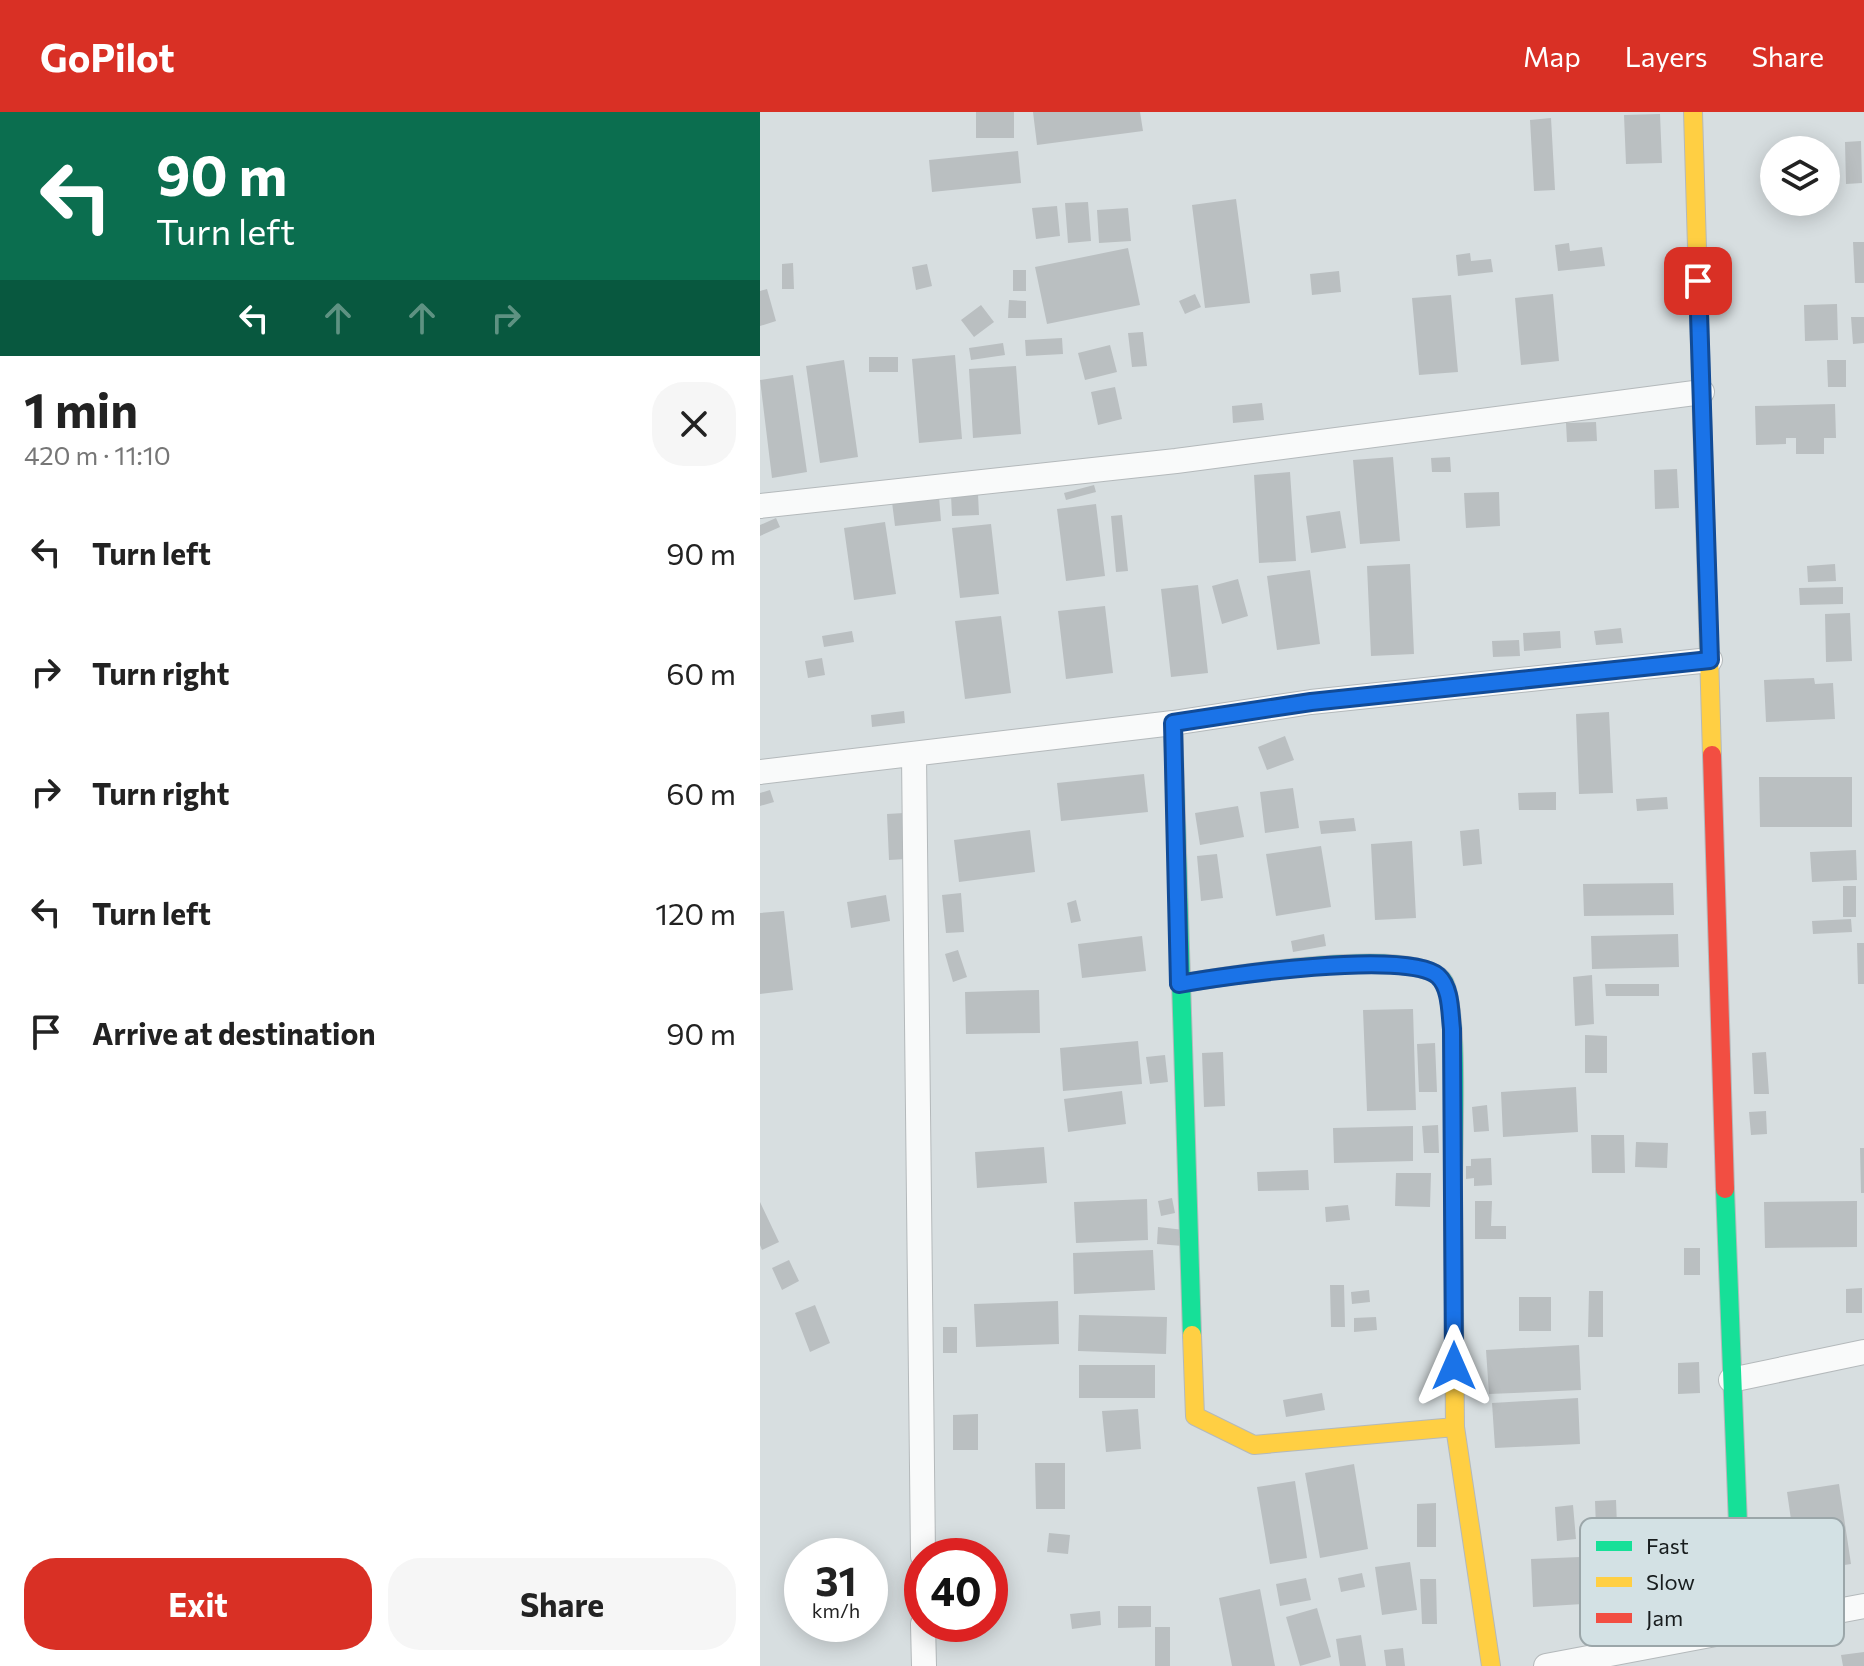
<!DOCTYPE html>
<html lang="en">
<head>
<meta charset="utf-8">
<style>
  :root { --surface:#fff; --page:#f6f6f6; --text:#222; --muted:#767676; --accent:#d93025 }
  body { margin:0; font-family:Commissioner,sans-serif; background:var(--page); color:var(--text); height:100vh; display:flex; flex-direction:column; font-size:30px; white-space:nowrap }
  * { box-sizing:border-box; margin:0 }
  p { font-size:26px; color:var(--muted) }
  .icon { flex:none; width:44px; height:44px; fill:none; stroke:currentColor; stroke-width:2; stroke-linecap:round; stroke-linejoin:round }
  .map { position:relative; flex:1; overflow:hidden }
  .drawer { display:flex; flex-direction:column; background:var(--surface); width:760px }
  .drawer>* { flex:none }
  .top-card { background:#0b6e4f; color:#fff; overflow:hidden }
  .tools { position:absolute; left:1000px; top:24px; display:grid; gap:16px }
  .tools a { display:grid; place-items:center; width:80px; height:80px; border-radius:50%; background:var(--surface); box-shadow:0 4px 20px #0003; font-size:40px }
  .speed { position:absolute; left:24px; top:1426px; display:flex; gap:16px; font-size:40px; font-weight:700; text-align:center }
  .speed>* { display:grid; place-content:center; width:104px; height:104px; border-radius:50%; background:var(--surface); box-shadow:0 4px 20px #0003; line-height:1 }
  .speed small { font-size:20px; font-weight:400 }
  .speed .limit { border:12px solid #d22; background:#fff; color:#111 }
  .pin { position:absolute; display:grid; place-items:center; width:68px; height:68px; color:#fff; margin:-34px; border-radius:16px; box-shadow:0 4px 12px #0006 }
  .me { position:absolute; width:88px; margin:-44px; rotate:0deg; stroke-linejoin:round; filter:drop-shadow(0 0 6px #0008) }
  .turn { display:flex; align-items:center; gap:28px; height:168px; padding:0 24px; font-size:36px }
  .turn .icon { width:104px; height:104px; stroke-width:2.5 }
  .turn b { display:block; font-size:56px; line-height:68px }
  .lanes { display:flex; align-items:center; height:76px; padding:0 24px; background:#0003; justify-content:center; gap:40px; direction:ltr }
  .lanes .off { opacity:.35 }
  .round { display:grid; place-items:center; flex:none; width:84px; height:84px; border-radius:32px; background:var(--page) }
  .head { display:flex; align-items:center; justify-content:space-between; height:136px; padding:0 24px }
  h1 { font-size:48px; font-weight:700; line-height:60px }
  .action { display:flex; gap:16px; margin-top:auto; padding:16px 24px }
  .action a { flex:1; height:92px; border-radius:32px; background:var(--accent); color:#fff; font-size:32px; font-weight:700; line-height:92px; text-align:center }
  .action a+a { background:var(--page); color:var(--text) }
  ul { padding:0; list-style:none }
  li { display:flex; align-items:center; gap:24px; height:120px; padding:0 24px }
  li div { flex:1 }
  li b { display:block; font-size:30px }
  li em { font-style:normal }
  header { display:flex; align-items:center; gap:48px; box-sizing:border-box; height:112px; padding:0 40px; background:var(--accent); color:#fff }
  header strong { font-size:38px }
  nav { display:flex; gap:44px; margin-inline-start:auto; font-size:28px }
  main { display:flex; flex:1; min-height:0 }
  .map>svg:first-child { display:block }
  .building { fill:#babfc1 }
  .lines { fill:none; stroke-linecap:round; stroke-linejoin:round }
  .street-casing { stroke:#b4b9bb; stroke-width:26 }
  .fast-casing { stroke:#b4b9bb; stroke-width:20 }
  .slow-casing { stroke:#b4b9bb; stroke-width:20 }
  .jam-casing { stroke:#b4b9bb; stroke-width:20 }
  .street { stroke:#f9fafa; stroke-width:24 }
  .fast { stroke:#16e098; stroke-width:18 }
  .slow { stroke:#ffcf43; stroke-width:18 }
  .jam { stroke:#f24e42; stroke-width:18 }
  .route-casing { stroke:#114b97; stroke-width:20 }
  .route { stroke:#1a73e8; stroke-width:14 }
  .key { fill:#d3e1e4; stroke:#9ba6a9; stroke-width:2 }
  .key-label { font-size:22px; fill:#181d1e }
</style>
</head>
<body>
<header>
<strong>GoPilot</strong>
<nav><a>Map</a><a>Layers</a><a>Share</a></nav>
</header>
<main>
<section class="drawer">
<div class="top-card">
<div class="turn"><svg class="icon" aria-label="left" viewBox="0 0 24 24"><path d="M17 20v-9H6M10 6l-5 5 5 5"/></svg><div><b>90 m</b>Turn left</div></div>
<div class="lanes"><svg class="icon" aria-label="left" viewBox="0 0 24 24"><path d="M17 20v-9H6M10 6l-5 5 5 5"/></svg><svg class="icon off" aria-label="ahead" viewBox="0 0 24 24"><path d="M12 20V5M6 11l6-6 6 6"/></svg><svg class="icon off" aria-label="ahead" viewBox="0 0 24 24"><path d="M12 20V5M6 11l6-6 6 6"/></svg><svg class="icon off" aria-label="right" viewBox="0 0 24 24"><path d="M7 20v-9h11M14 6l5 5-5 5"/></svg></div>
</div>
<div class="head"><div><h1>1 min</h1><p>420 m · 11:10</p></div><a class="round"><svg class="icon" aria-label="close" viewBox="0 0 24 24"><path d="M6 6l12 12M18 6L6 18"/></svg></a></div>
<ul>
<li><svg class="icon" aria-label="left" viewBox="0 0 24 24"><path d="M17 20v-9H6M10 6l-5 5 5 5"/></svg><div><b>Turn left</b></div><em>90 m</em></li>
<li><svg class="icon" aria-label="right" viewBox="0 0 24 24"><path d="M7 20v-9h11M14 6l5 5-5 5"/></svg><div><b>Turn right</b></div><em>60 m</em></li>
<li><svg class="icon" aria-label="right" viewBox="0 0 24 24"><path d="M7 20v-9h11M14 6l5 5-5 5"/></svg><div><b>Turn right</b></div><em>60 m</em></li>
<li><svg class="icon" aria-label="left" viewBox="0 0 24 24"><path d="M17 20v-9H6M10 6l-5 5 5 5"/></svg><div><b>Turn left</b></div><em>120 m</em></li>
<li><svg class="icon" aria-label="arrive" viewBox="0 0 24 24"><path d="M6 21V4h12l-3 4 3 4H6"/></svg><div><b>Arrive at destination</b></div><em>90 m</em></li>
</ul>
<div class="action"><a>Exit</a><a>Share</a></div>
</section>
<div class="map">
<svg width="1104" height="1554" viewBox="0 0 1104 1554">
  <rect width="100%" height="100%" fill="#d7dee0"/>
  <path class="building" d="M216,0h38v26h-38z
    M273,0h107l3,19 -106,14z
    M900,2l2,49 -36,1 -2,-49z
    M791,6l4,72 -21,1 -4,-71z
    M1101,29l1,42 -16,1 -1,-42z
    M258,39l3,32 -89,9 -3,-32z
    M476,87l14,104 -45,5 -13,-103z
    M328,90l3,39 -23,2 -3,-40z
    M297,94l3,30 -24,3 -4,-31z
    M368,96l3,33 -32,2 -2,-33z
    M1093,130h11v41h-9z
    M809,131l1,8 32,-4 3,19 -47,5 -3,-26z
    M368,136l12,57 -93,19 -12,-57z
    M710,141l1,8 20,-2 2,13 -35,4 -2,-21z
    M33,151l1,26h-12v-25z
    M167,152l5,22 -16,4 -4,-23z
    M253,158h13v21h-13z
    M579,159l2,21 -29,3 -2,-21z
    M7,177l9,32 -16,5v-35z
    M435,182l6,13 -16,7 -6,-13z
    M793,182l6,67 -38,4 -6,-67z
    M691,183l7,77 -39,3 -7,-77z
    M249,188l17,1v17h-18z
    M1077,192l1,36 -33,1 -1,-36z
    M221,193l13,17 -20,15 -13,-17z
    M1091,205h13v26l-11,1z
    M383,220l4,34 -15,1 -4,-34z
    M302,226l1,16 -37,2 -1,-16z
    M243,231l2,12 -34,5 -2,-12z
    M350,233l7,27 -32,8 -7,-27z
    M195,243l7,84 -43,4 -7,-84z
    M109,245h29v15h-29z
    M84,248l14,97 -38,6 -14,-97z
    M1067,248h19v27h-18z
    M256,254l5,68 -48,4 -4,-69z
    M33,263l14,97 -35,6 -12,-98z
    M355,275l7,32 -24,6 -7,-33z
    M502,291l2,17 -31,3 -1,-17z
    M1075,292l1,34h-12v16h-28v-16h-10v6l-30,1 -1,-39z
    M836,310l1,19 -30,1 -1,-19z
    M633,345l7,84 -40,3 -7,-84z
    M690,345l1,15h-19l-1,-14z
    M917,357l2,39 -24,1 -1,-39z
    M530,360l6,89 -37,2 -5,-88z
    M334,373l2,7 -30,8 -2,-7z
    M739,380l1,34 -34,2 -2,-35z
    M218,382l1,21 -27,1 -1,-21z
    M179,385l2,24 -46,5 -3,-24z
    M336,392l9,72 -39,5 -9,-72z
    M580,399l6,37 -35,5 -5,-37z
    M362,403l6,56 -12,1 -5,-56z
    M16,406l4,9 -20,9v-11z
    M125,410l11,72 -42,6 -10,-72z
    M231,412l8,70 -39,4 -8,-70z
    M650,452l4,90 -43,2 -4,-90z
    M1075,452l1,17 -28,1 -1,-16z
    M550,458l10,74 -43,6 -10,-74z
    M478,467l10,37 -26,8 -10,-38z
    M438,473l10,88 -37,4 -10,-88z
    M1083,475v17l-43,1 -1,-17z
    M345,494l8,67 -47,6 -8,-68z
    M1090,501l2,48 -26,1 -1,-48z
    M241,504l10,77 -46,6 -10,-78z
    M861,516l2,15 -27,2 -2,-14z
    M92,519l2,11 -30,5 -2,-11z
    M800,519l1,17 -37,3 -1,-18z
    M759,528l1,16 -27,1 -1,-16z
    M62,546l3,17 -17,3 -3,-17z
    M1054,566l1,6 18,-1 2,36 -69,3 -2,-42z
    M144,599l1,12 -33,4 -1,-12z
    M849,600l4,81 -34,1 -3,-80z
    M525,624l9,24 -27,10 -9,-23z
    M384,662l4,38 -87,9 -4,-38z
    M999,665h93v50h-92z
    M533,676l6,40 -34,5 -5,-41z
    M10,678l4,12 -14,4v-13z
    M796,680v18h-37l-1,-17z
    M907,685l1,12 -31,2 -1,-12z
    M478,694l6,31 -44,8 -5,-32z
    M144,701l2,46 -17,1 -2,-46z
    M594,706l2,13 -35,3 -2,-13z
    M719,717l3,35 -19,2 -3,-35z
    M270,718l5,42 -76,10 -5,-42z
    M652,729l4,77 -41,2 -4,-76z
    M561,734l10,61 -55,9 -10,-62z
    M1096,738l1,30 -45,2 -2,-30z
    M457,742l6,44 -22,3 -4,-45z
    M913,771l1,32 -90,1 -1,-32z
    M1083,774h13v31h-13z
    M201,781l3,39 -18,1 -4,-38z
    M126,783l4,26 -39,7 -4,-26z
    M316,788l5,21 -10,2 -4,-20z
    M24,799l9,79 -33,4v-81z
    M1091,807l1,13 -39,2 -1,-13z
    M564,822l2,12 -33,6 -2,-11z
    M918,822l1,33 -87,2 -1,-33z
    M382,824l4,35 -64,7 -4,-34z
    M1097,831h7v41h-6z
    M198,838l9,27 -14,5 -8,-28z
    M832,863l2,49 -19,2 -2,-49z
    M845,872h54v12h-53z
    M279,878l1,43 -74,1 -1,-42z
    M653,897l3,101 -49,1 -4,-101z
    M825,923l22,1v37h-22z
    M378,929l4,43 -79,7 -3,-43z
    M675,931l2,49h-18l-2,-48z
    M463,940l2,54 -21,1 -2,-54z
    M1006,940l3,42h-15l-2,-41z
    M405,943l3,27 -18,2 -4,-27z
    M816,975l2,45 -75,5 -2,-45z
    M362,979l4,33 -58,8 -4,-33z
    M727,993l2,26 -15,1 -2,-25z
    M1006,999l1,23 -16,1 -2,-23z
    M678,1013l1,28h-15l-2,-27z
    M653,1014v35l-79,2 -1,-35z
    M831,1023h33l1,38h-33z
    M876,1030l32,1 -1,25 -32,-1z
    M284,1035l3,36 -70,5 -2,-36z
    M1100,1036h4v45h-3z
    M731,1046l1,27 -18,1v-8l-8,1v-13h5v-7z
    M548,1058l1,20 -51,1 -1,-19z
    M636,1061h35l-1,34 -35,-1z
    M412,1086l3,15 -14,3 -3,-15z
    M387,1087l1,41 -72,3 -2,-41z
    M715,1089h17l-1,25h15v13h-31z
    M1097,1089v46l-92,1 -1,-46z
    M0,1090l19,40 -17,8 -2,-5z
    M588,1093l2,15 -24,2 -1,-15z
    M398,1115l26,3 -1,16 -26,-2z
    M924,1136h16v27h-16z
    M393,1138l2,40 -81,4 -1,-41z
    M29,1148l10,21 -17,9 -10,-22z
    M570,1173h14l1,42h-14z
    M1102,1176v25h-16v-24z
    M609,1178l1,12 -18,2 -1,-12z
    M829,1179h14v46h-15z
    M759,1185h32v34h-32z
    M298,1189l1,43 -83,3 -2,-43z
    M55,1193l15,38 -20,9 -15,-39z
    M319,1203l88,2 -1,37 -88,-3z
    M616,1205l1,13 -23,2v-14z
    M183,1215h14v26h-14z
    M819,1233l2,45 -92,4 -3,-44z
    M939,1250l1,31 -22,1v-31z
    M319,1253h76v33h-76z
    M562,1281l3,17 -39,7 -3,-17z
    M818,1286l2,46 -85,4 -3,-45z
    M378,1297l3,40 -35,3 -4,-41z
    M218,1302v36h-25v-35z
    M275,1351h30v46h-29z
    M594,1352l14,85 -48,9 -15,-85z
    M535,1369l12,77 -37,6 -13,-77z
    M1079,1372l12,80 -40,6 -4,-24 -12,1 -8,-55z
    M856,1388l1,26 -21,1 -1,-26z
    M676,1391v44h-19v-43z
    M813,1393l3,34 -19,2 -2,-34z
    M289,1421l21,2 -2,19 -21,-2z
    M820,1445l3,47 -50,3 -2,-48z
    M650,1450l7,48 -35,5 -7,-48z
    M602,1461l3,14 -24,5 -3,-14z
    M546,1466l5,22 -31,6 -4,-22z
    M660,1467h16l1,45h-15z
    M500,1477l15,77h-43l-13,-68z
    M358,1494h33v21l-33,1z
    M557,1496l14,49 -31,9 -14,-49z
    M340,1499l1,14 -29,4 -2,-15z
    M395,1515h15v39h-15z
    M601,1523l5,31h-26l-4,-27z
    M643,1536l2,18h-19l-2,-16z
    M1104,1540v14h-21l-2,-11z"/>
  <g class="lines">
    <defs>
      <path id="street" d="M0,394l416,-45 526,-69
        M154,644l9,800
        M0,660l413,-49 138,-21 399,-42
        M971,1268l133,-28
        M163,1512l1,42
        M786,1554l318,-60"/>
      <path id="fast" d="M413,611l19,612
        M419,872c40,-7 244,-41 265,-2 15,28 9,163 9,202
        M965,1077l17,439"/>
      <path id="slow" d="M933,0l19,643
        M693,1072l2,243 36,239
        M432,1223l3,81 59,29 201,-18"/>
      <path id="jam" d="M952,643l13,434"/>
    </defs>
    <use href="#street" class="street-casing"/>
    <use href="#fast" class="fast-casing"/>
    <use href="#slow" class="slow-casing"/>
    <use href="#jam" class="jam-casing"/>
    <use href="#street" class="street"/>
    <use href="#fast" class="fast"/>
    <use href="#slow" class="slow"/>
    <use href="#jam" class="jam"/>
  </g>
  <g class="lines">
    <defs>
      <path id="route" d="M694,1254l-2,-337c-2,-17 -1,-41 -14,-53 -30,-27 -216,0 -259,8l-6,-261 138,-21 399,-42 -12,-379"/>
    </defs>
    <use href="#route" class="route-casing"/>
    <use href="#route" class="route"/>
  </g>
  <rect x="820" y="1406" width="264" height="128" rx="12" class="key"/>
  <rect x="836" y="1429" width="36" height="10" fill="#16e098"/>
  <rect x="836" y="1465" width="36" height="10" fill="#ffcf43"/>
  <rect x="836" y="1501" width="36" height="10" fill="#f24e42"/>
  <g class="key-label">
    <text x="886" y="1442">Fast</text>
    <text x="886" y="1478">Slow</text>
    <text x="886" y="1514">Jam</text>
  </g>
</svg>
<div class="tools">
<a><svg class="icon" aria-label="layers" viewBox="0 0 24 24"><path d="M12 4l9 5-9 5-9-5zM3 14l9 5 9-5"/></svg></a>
</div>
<div class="speed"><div>31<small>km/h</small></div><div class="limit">40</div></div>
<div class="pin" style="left:938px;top:169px;background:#d93025"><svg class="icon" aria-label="arrive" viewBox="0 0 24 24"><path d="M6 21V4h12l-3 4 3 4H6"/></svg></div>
<svg class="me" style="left:694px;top:1254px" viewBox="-20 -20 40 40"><path d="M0-17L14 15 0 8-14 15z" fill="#1a73e8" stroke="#fff" stroke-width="4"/></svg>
</div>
</main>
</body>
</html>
